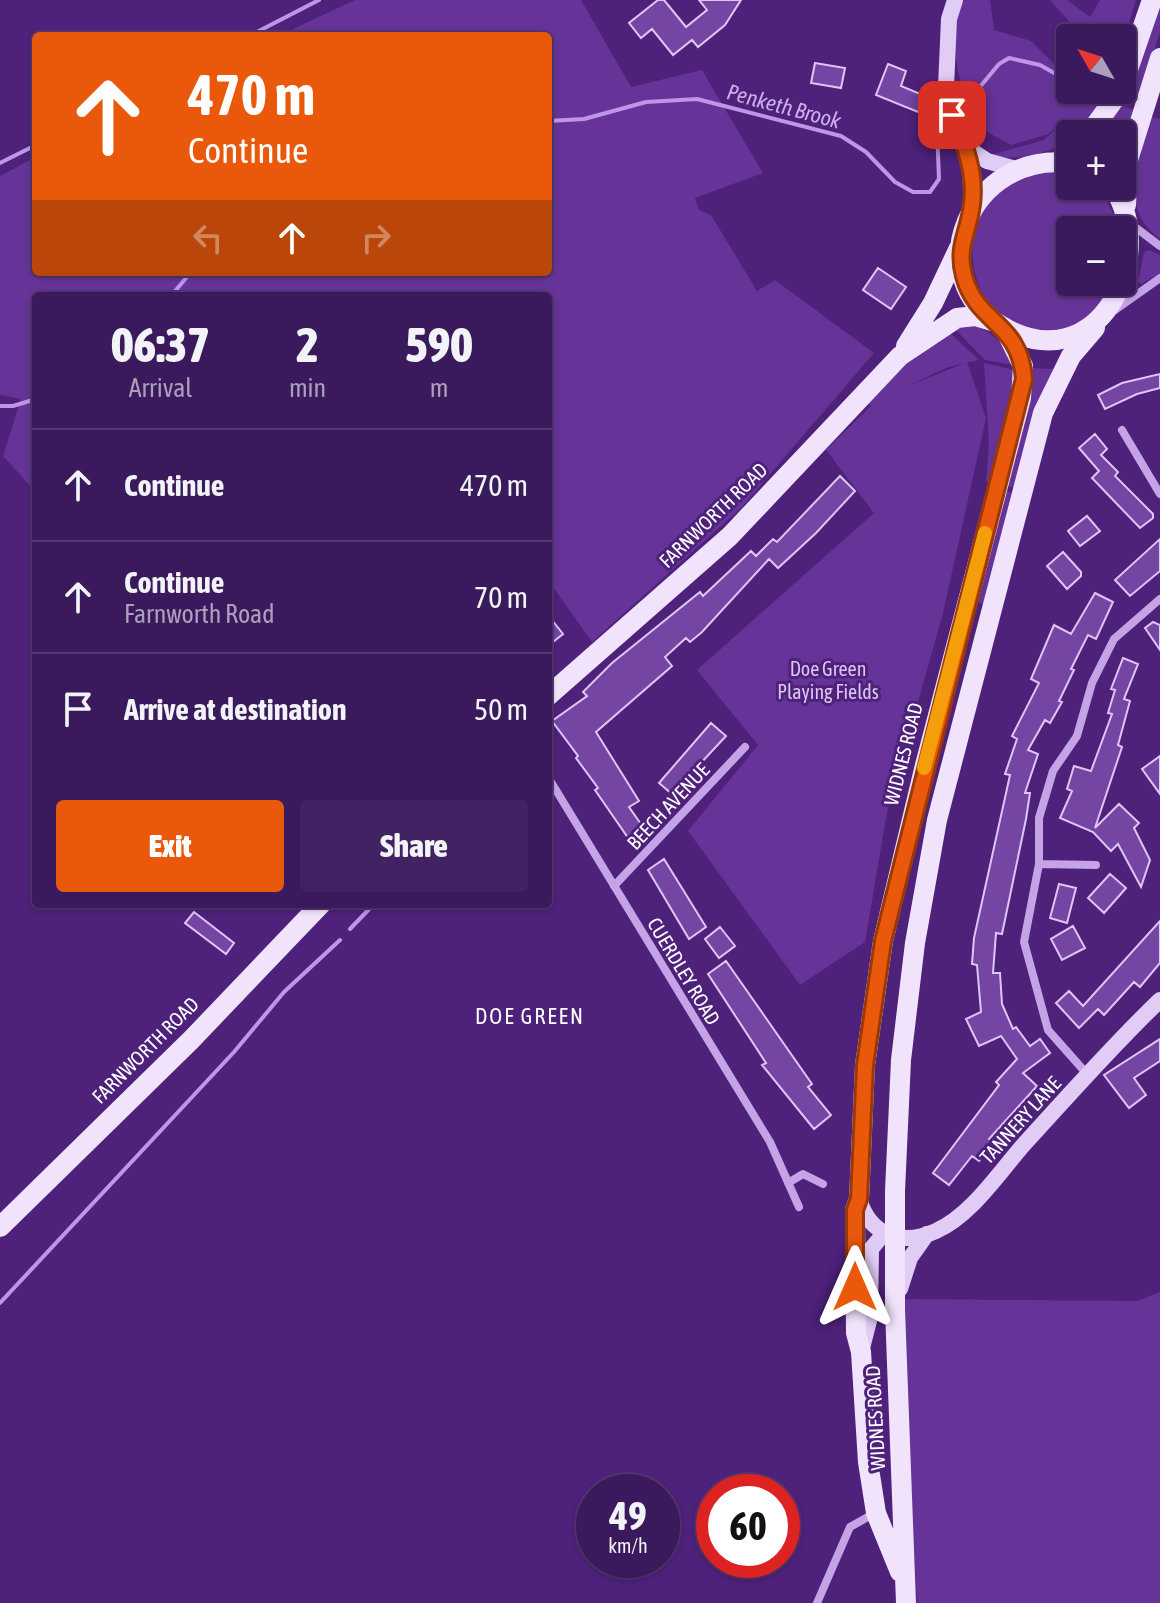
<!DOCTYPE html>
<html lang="en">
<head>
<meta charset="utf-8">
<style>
  :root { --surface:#3a195c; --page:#412262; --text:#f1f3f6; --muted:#aba0bb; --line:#543872; --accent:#ea580c }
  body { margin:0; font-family:"Asap Condensed",sans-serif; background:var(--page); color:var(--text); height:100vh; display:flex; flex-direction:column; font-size:30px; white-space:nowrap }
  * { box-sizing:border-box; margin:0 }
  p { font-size:26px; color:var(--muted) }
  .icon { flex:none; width:44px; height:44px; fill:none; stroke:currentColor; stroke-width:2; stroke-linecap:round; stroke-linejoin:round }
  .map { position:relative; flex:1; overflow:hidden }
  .side { position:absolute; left:32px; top:292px; width:520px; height:616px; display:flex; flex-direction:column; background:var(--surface); border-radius:8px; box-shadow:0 2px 6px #0004,0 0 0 2px var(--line) }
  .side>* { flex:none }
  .hud { position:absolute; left:32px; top:32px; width:520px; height:244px; border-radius:8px; box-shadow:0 2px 6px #0004,0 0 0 2px var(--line); background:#ea580c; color:#fff; overflow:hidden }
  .needle { width:52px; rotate:309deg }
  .controls { position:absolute; left:1056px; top:24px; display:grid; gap:16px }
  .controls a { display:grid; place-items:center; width:80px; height:80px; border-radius:8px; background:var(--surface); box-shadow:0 2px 6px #0004,0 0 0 2px var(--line); font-size:40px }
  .speed { position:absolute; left:576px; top:1474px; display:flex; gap:16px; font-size:40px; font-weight:700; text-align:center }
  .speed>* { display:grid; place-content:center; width:104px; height:104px; border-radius:50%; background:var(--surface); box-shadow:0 2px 6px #0004,0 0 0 2px var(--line); line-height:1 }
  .speed small { font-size:20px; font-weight:400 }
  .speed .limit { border:12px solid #d22; background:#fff; color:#111 }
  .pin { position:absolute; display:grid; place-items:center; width:68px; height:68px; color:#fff; margin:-34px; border-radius:16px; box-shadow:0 4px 12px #0006 }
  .me { position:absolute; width:88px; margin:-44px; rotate:0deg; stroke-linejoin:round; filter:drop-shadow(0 0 6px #0008) }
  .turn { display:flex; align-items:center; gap:28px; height:168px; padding:0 24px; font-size:36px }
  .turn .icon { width:104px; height:104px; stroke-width:2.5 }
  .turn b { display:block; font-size:56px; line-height:68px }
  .lanes { display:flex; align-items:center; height:76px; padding:0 24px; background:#0003; justify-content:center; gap:40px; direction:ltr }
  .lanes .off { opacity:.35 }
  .eta { display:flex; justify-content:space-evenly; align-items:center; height:136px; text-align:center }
  .eta b { font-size:48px; font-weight:800; line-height:56px }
  .action { display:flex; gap:16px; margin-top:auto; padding:16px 24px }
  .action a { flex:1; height:92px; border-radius:8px; background:var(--accent); color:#fff; font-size:32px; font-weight:800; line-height:92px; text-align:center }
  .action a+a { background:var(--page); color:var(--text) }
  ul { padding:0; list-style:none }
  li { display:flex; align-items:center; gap:24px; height:112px; padding:0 24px; border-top:2px solid var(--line) }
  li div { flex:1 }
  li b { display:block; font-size:30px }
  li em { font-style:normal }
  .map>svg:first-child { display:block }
  .green { fill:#663499 }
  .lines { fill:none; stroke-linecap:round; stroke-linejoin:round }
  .stream { stroke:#bd96e7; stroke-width:4 }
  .building { fill:#7445a2; stroke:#ddc6f4; stroke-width:2 }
  .street { stroke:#c4a3e6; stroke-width:8 }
  .secondary { stroke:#e1ccf5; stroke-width:16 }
  .primary { stroke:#f2e3fd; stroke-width:20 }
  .route-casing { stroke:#983908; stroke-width:20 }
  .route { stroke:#ea580c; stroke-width:14 }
  .slow { stroke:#f59e0b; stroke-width:14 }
  .labels { text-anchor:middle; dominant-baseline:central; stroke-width:6; stroke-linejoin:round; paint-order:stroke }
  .street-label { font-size:20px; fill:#fff; stroke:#4e217b }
  .park-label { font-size:20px; fill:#ddc6f4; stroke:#4e217b }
  .water-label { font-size:22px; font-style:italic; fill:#cdaeee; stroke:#4e217b }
  .neighbourhood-label { font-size:22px; letter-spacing:2px; fill:#fff; stroke:#4e217b }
</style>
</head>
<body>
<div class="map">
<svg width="1160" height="1603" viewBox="0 0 1160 1603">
  <rect width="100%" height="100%" fill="#4e217b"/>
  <path class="green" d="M355,0h226l50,87 71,-17 61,103 -68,25 4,12 12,5 46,76 18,-11 99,73 -133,155 -149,134 -44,-62v-284h-512v196l-33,-36 18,-57 -21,-4v-219l36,-19v115h512v-236h-251l-4,-7z
    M960,0h30l4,30 37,11 37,37 2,12h4l7,15 23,-11 4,2 -30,38h-8v6c-23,14 -53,22 -79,15l53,-15 25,-24 -21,18 -37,11c-10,-6 -25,-12 -32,-21 -22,-32 -31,-88 -19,-124z
    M1050,0h17l23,17 10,-17h36l-14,46v-8h-38z
    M1160,0v32l-23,72 -12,-6z
    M1122,104l13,7 -13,41v-18h-22z
    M1152,117l8,2v120c-43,-32 -22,-80 -8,-122z
    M1061,172l9,2v12l29,1 23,43h-52v52h48c-11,12 -23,34 -37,42 -5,4 -17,4 -24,5 -94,16 -119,-130 -27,-155 9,-2 21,-1 31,-2z
    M1149,250l11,5v18l-19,11 -3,-2 6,-30z
    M969,324c26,8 32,17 45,41l-29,-5 -32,-33z
    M950,333l29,27 -31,7 -42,20 61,-25 19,56 -43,195 -56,199 -22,130 -65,43 -112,-154 70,-86 -61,-75 177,-157 -48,-63 45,-44 -4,-4 60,-58z
    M984,363l31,7 -25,112 -4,-1 3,-37z
    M1030,368l23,1 -9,21 -29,98 -10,-2z
    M1004,491l9,2 -29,111 -9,-2z
    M1160,1292v311h-243l-18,-304 239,2z"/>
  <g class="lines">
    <path class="stream" d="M249,36l70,-36
      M969,100l30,-36 10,-6 31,7 30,17
      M548,121l36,-2 62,-17 51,-3 144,37 25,16 29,30 18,10h17l9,-13 -2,-50
      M0,163l36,-18
      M171,296l20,-24
      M0,406h13l23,-7
      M350,929l24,-25
      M0,1303l234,-251 50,-60 56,-52"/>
  </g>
  <path class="building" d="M658,0h6l22,27 21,-17 -8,-10h42l-16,25 -27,22 -6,-7 -19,15 -21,-26 -11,9 -12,-15z
    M815,63l30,5 -4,20 -30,-5z
    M888,64l18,7 -5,15 24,10 -7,16 -42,-17z
    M878,268l28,19 -15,22 -28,-19z
    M1160,374v14l-23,6 -32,15 -7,-14 24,-12z
    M1095,434l12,15 -6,6 17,17 -3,4 38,38v4l-13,10 -48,-50 7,-7 -20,-23z
    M840,476l15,15 -39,42 -38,35 -9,-9 -67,73 -12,10 -4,-4 -21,19 7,9 -76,66 43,69 -10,6 19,27 -15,11 -38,-55 3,-2 -22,-30 2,-2 -26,-35 35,-25 -4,-4 29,-29 88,-71 3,4 48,-45 5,5 17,-17 4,3z
    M1087,516l13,15 -20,15 -12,-15z
    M1160,539v32l-30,25 -15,-16z
    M1063,552l18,20v4l-14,13 -20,-23z
    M1095,593l18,9 -17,37 -8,-4 -17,34 3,1 -15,31 3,1 -12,21 -5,-3 -17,30 10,4 -13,39h5l-4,26 -24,115 -6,-1 -3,40h7l2,31 11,25 3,-2 14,19 10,-7 10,14 -27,20 14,13 -48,53 4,4 -14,18 -7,-5 -23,29 -16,-12 66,-88 -3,-3 21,-23 -16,-23 -22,10 -13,-27 15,-7 -4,-47 -5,-1 2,-26 36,-163 -5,-1 12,-35 -5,-3 27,-53 -8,-4 23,-54 17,9z
    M548,615l15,19 -15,12z
    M1153,622l7,3v25l-15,-22z
    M1123,658l15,6 -14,35 6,2 -12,44 4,2 -27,81 24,-24 20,19 -5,5 16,32 -9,27 -23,-43 -7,7 -18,-19 -33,-14 12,-27 -5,-2 7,-23 17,5 21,-57 -4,-1 7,-23 -4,-1z
    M711,723l15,13 -54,58 -13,-11z
    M1160,756v38l-18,-25z
    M664,859l42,68 -17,12 -41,-69z
    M1110,874l16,14 -22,25 -16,-15z
    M1059,884l17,4 -9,35 -17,-5z
    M194,912l40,31 -8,11 -41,-31z
    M1160,921v42l-20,24 -6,-5 -30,33 -6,-6 -19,19 -23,-25 13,-12 14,15z
    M1073,926l12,22 -23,12 -11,-21z
    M720,927l15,19 -16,12 -14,-19z
    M726,961l86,123 -4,3 23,28 -17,14 -52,-64 4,-2 -58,-89z
    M1160,1039v22l-26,17 12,17 -17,13 -25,-33z"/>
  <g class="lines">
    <path class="street" d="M1131,224l29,22
      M1115,310l45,-32
      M1122,430l38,64
      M548,777l222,365 29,65
      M1039,864l57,1
      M614,886l131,-139
      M1087,1074l-39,-44 -24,-88 15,-78v-46l14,-47 24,-35 15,-53 22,-44 46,-40
      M788,1183l15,-9 20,10
      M817,1603l33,-76 25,-14"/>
    <path class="secondary" d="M955,0l-6,19 -3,68 24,79 2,42
      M966,147l21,14 29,8
      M859,1199c11,36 42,48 77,32 36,-16 64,-60 90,-89 44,-48 87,-97 134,-142
      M900,1289l10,-31 17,-24
      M861,1352l9,-35 1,-68 10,-12 13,-2"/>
    <path class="primary" d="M1122,87l30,-87
      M1089,134l32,-44
      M1070,163c-100,-12 -153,114 -67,164 97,55 157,-74 109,-141
      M1126,205l2,-45 32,-102
      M906,346l27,-43 26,-55
      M548,696l182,-160 170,-180 57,-38 18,-2 20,6
      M0,1227l191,-187 130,-136
      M900,1572l-24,-59 -8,-51 -7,-110 -5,-19 -1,-123 4,-11 6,-134 18,-124 42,-176 96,-367 2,-32 -19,-39
      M906,1603l-11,-293v-119l6,-131 14,-117 22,-123 106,-407 28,-57 24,-28"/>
  </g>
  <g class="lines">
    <defs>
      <path id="route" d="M855,1287v-77l4,-11 6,-134 18,-124 141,-562c-4,-58 -47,-54 -60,-103 -8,-30 5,-44 8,-72 4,-31 -7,-60 -20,-89"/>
    </defs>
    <use href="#route" class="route-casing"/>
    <use href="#route" class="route"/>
    <path class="slow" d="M924,768l61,-235"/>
  </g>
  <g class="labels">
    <g class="street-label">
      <text transform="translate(713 515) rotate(-44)">FARNWORTH ROAD</text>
      <text transform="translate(903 754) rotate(-76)">WIDNES ROAD</text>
      <text transform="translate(668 806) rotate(-47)">BEECH AVENUE</text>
      <text transform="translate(684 971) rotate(59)">CUERDLEY ROAD</text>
      <text transform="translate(145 1050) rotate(-45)">FARNWORTH ROAD</text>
      <text transform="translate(1020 1120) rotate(-48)">TANNERY LANE</text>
      <text transform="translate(875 1418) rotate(-93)">WIDNES ROAD</text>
    </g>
    <g class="park-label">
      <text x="828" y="668">Doe Green<tspan x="828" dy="23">Playing Fields</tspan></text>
    </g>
    <g class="water-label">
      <text transform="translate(784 106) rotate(15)">Penketh Brook</text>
    </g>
    <g class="neighbourhood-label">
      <text x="530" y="1016">DOE GREEN</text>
    </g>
  </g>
</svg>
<div class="controls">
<a><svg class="needle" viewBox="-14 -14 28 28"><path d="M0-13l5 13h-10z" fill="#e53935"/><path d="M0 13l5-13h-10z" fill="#aba0bb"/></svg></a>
<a>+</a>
<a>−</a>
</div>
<div class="speed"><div>49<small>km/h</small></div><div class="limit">60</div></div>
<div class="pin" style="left:952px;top:115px;background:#d93025"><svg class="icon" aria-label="arrive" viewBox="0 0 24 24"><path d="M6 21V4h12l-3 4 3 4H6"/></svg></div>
<svg class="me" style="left:855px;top:1287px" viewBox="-20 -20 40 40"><path d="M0-17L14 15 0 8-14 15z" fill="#ea580c" stroke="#fff" stroke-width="4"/></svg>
<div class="hud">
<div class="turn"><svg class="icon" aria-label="ahead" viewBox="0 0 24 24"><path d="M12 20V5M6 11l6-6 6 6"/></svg><div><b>470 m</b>Continue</div></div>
<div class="lanes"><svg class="icon off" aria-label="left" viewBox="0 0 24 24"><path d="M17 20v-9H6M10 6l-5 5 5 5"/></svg><svg class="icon" aria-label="ahead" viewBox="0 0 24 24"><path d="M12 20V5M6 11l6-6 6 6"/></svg><svg class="icon off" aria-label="right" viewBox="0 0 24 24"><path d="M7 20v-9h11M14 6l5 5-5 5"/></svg></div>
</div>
<section class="side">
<div class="eta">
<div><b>06:37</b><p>Arrival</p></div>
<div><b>2</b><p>min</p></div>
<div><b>590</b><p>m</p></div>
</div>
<ul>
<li><svg class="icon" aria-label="ahead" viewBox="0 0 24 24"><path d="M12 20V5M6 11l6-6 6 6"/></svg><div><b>Continue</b></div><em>470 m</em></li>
<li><svg class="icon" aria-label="ahead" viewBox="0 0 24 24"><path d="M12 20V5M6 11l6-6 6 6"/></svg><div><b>Continue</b><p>Farnworth Road</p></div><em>70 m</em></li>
<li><svg class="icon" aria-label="arrive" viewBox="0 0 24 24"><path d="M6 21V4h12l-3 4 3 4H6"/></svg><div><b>Arrive at destination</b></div><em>50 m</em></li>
</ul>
<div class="action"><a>Exit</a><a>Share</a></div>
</section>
</div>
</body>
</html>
